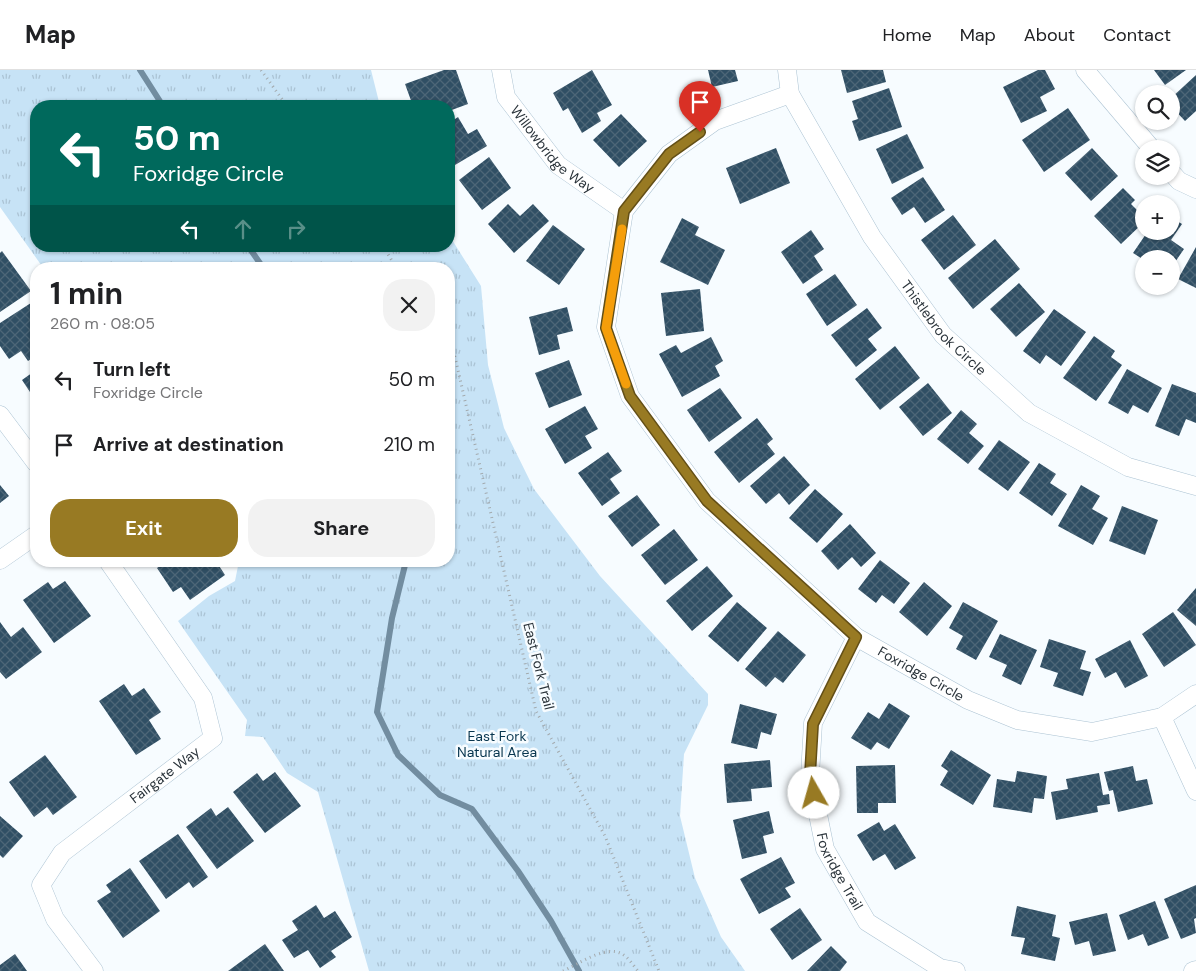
<!DOCTYPE html>
<html lang="en">
<head>
<meta charset="utf-8">
<style>
  :root { --surface:#fff; --page:#f2f2f2; --text:#202124; --muted:#757577; --line:#e0e0e0; --accent:#987a23 }
  body { margin:0; font-family:"DM Sans",sans-serif; background:var(--page); color:var(--text); height:100vh; display:flex; flex-direction:column; font-size:19px; white-space:nowrap }
  * { box-sizing:border-box; margin:0 }
  p { font-size:16px; color:var(--muted) }
  .icon { flex:none; width:28px; height:28px; fill:none; stroke:currentColor; stroke-width:2; stroke-linecap:round; stroke-linejoin:round }
  .map { position:relative; flex:1; overflow:hidden }
  .side { position:absolute; left:30px; top:192px; width:425px; height:305px; display:flex; flex-direction:column; background:var(--surface); border-radius:20px; box-shadow:0 1px 4px #0004 }
  .side>* { flex:none }
  .top-card { position:absolute; left:30px; top:30px; width:425px; height:152px; border-radius:20px; box-shadow:0 1px 4px #0004; background:#00695c; color:#fff; overflow:hidden }
  .fabs { position:absolute; left:1135px; top:15px; display:grid; gap:10px }
  .fabs a { display:grid; place-items:center; width:45px; height:45px; border-radius:50%; background:var(--surface); box-shadow:0 1px 4px #0004; font-size:25px }
  .pin { position:absolute; display:grid; place-items:center; width:42px; height:42px; color:#fff; margin:-51px -21px; border-radius:50% 50% 50% 0; rotate:-45deg; box-shadow:0 0 5px #0007 }
  .pin .icon { rotate:45deg }
  .me { position:absolute; width:55px; margin:-28px; rotate:353deg; stroke-linejoin:round; filter:drop-shadow(0 0 4px #0008) }
  .turn { display:flex; align-items:center; gap:18px; height:105px; padding:0 20px; font-size:22px }
  .turn .icon { width:65px; height:65px; stroke-width:2.5 }
  .turn b { display:block; font-size:35px; line-height:42px }
  .lanes { display:flex; align-items:center; height:48px; padding:0 20px; background:#0003; justify-content:center; gap:25px; direction:ltr }
  .lanes .off { opacity:.35 }
  .round { display:grid; place-items:center; flex:none; width:52px; height:52px; border-radius:20px; background:var(--page) }
  .overview { display:flex; align-items:center; justify-content:space-between; height:85px; padding:0 20px }
  h1 { font-size:30px; font-weight:700; line-height:38px }
  .button { display:flex; gap:10px; margin-top:auto; padding:10px 20px }
  .button a { flex:1; height:58px; border-radius:20px; background:var(--accent); color:#fff; font-size:20px; font-weight:700; line-height:58px; text-align:center }
  .button a+a { background:var(--page); color:var(--text) }
  ul { padding:0; list-style:none }
  li { display:flex; align-items:center; gap:15px; height:65px; padding:0 20px }
  li div { flex:1 }
  li b { display:block; font-size:19px }
  li em { font-style:normal }
  header { display:flex; align-items:center; gap:30px; box-sizing:border-box; height:70px; padding:0 25px; background:var(--surface); border-bottom:1px solid var(--line) }
  header strong { font-size:24px }
  nav { display:flex; gap:28px; margin-inline-start:auto; font-size:18px }
  .map>svg:first-child { display:block }
  .grass { fill:url(#grass-tufts) }
  .lines { fill:none; stroke-linecap:round; stroke-linejoin:round }
  .stream { stroke:#728da0; stroke-width:6 }
  .building { fill:url(#building-cross-hatch) }
  .street-casing { stroke:#acc3d3; stroke-width:19 }
  .path { stroke:#a3aaae; stroke-width:3; stroke-dasharray:1 4; stroke-linecap:butt }
  .street { stroke:#fff; stroke-width:18 }
  .route-casing { stroke:#634f17; stroke-width:12 }
  .route { stroke:#987a23; stroke-width:9 }
  .slow { stroke:#f59e0b; stroke-width:9 }
  .labels { text-anchor:middle; dominant-baseline:central; stroke-width:5; stroke-linejoin:round; paint-order:stroke }
  .street-label { font-size:14px; fill:#2a333a; stroke:#f7fcff }
  .park-label { font-size:14px; fill:#08364f; stroke:#f7fcff }
</style>
</head>
<body>
<header>
<strong>Map</strong>
<nav><a>Home</a><a>Map</a><a>About</a><a>Contact</a></nav>
</header>
<div class="map">
<svg width="1196" height="901" viewBox="0 0 1196 901">
  <defs>
    <pattern id="grass-tufts" width="24" height="20" patternUnits="userSpaceOnUse" patternTransform="scale(1.25)"><rect width="24" height="20" fill="#c7e3f6"/><path d="M3 7l-1-3M5 7V3M7 7l1-3M15 17l-1-3M17 17v-4M19 17l1-3" fill="none" stroke="#abc3d4"/></pattern>
    <pattern id="building-cross-hatch" width="8" height="8" patternUnits="userSpaceOnUse" patternTransform="scale(1.25)"><rect width="8" height="8" fill="#304f64"/><path d="M0 0l8 8M0 8l8-8" fill="none" stroke="#4d6677"/></pattern>
  </defs>
  <rect width="100%" height="100%" fill="#f7fcff"/>
  <path class="grass" d="M0,0h371l9,36h-344v140h413v-11l32,51 7,79 16,63 30,61 66,87 108,118v11l-24,49 -4,62 15,62 26,59 24,34h-376l-51,-179 -31,-19 -24,-36 -18,-1 2,-16 -69,-99 31,-25 26,-15 4,-20h210v-292h-405l-44,-62z"/>
  <g class="lines">
    <path class="stream" d="M140,0l23,36
      M248,176l16,23
      M406,491l-14,57 -15,94 21,43 42,40 32,14 46,62 33,50 28,50"/>
  </g>
  <path class="building" d="M444,0h12l12,34 -19,7v-5h-36l-8,-22z
    M592,0l20,35 -15,8 4,8 -19,12 -14,-25 -5,3 -10,-18z
    M708,0h27l3,11 -26,6z
    M841,0h42l3,12 -39,11z
    M1038,0h7l10,19 -15,8 7,14 -26,12 -18,-36z
    M1154,0h32l-21,15z
    M1196,5v36l-11,10 -14,-15v-8z
    M889,18l13,39 -43,14 -7,-20 6,-2 -6,-18z
    M1068,38l22,32 -46,32 -22,-32z
    M621,44l26,27 -28,26 -26,-27z
    M458,47l10,17 9,-5 10,17 -32,19 -6,-11v-31z
    M907,64l17,34 -32,16 -16,-35z
    M776,78l14,35 -50,21 -14,-36z
    M1092,78l26,28 -27,25 -26,-28z
    M489,87l22,31 -29,22 -23,-30z
    M923,107l22,33 -20,13 -11,-16 -12,8 -11,-17z
    M1123,118l12,12 -4,4 13,13v5l-23,22 -27,-28z
    M508,134l12,12 13,-12 16,17 -35,32 -26,-29z
    M953,145l23,30 -32,25 -23,-30z
    M1171,147l11,7 -11,16 13,9 -13,19v-9l-27,1 -11,-7 15,-22h23z
    M682,148l17,9 -4,8 30,15 -17,35 -48,-23z
    M553,155l32,24 -26,36 -33,-24z
    M811,160l13,19 -10,7 9,14 -20,14 -22,-32z
    M995,169l25,30 -47,40 -25,-31z
    M1196,177v41l-18,-9z
    M2,181l29,40 -31,21v-59z
    M835,204l22,31 -30,21 -21,-32z
    M1019,213l26,29 -29,25 -26,-28z
    M700,219l4,42 -38,5 -5,-43z
    M34,231l2,3v52l-8,5 -7,-10 -12,8 -9,-13v-23z
    M567,237l6,24 -16,4 3,14 -21,6 -10,-38z
    M867,238l15,20 -14,11 9,11 -21,17 -25,-32z
    M1054,239l32,23 -25,34 -15,-11 -6,9 -17,-13z
    M1094,266l21,15 -4,6 11,8 -26,36 -33,-23z
    M711,267l12,24 -8,5 5,10 -38,21 -23,-43 17,-9 5,8z
    M895,276l25,32 -40,32 -25,-31z
    M569,290l13,35 -33,13 -14,-35z
    M1127,299l35,19 -14,25 -15,-8 -5,9 -20,-11z
    M36,300v31l-14,-21z
    M928,313l24,30 -29,23 -24,-29z
    M1172,314l24,9v30l-10,-4 -7,17 -24,-10z
    M720,318l22,30 -33,24 -22,-32z
    M585,336l13,23 -13,7 7,12 -27,16 -20,-35z
    M961,340l16,14 -8,9 15,13 -16,18 -31,-25z
    M757,348l16,21 -6,5 8,10 -36,29 -25,-31z
    M999,370l31,22 -22,29 -30,-22z
    M608,382l14,19 -12,8 10,14 -18,13 -24,-33z
    M784,386l26,29 -21,20 -10,-12 -13,11 -16,-18z
    M1039,393l17,11 -6,9 17,11 -15,22 -33,-23z
    M0,415l9,11 -9,7z
    M1081,415l19,11 -8,13 16,9 -15,27 -35,-19z
    M815,419l28,25 -26,29 -28,-25z
    M637,425l23,30 -28,22 -24,-31z
    M1122,436l36,14 -13,35 -36,-14z
    M850,454l26,29 -15,14 -9,-10 -14,13 -17,-19z
    M674,459l24,31 -33,25 -24,-30z
    M880,490l30,23 -16,21 -12,-9 -6,8 -18,-14z
    M166,491h50l9,14 -35,25 -9,-13 -8,5 -16,-24z
    M707,496l26,30 -41,35 -26,-30z
    M65,511l26,35 -37,27 -31,-43 25,-18 5,7z
    M924,512l28,24 -25,30 -28,-24z
    M1196,518v38l-19,-16z
    M737,532l30,26 -29,34 -30,-26z
    M963,532l35,19 -22,39 -20,-11 7,-13 -14,-8z
    M1173,542l23,33 -32,22 -22,-33z
    M0,552l11,15 12,-10 19,25 -36,27 -6,-7z
    M778,561l28,24 -23,28 -8,-6 -9,10 -21,-18z
    M1000,564l37,16 -16,35 -19,-9 5,-11 -18,-8z
    M1049,569l37,12 -6,18 11,3 -8,24 -30,-10 5,-13 -18,-6z
    M1130,570l18,36 -23,12 -9,-16 -11,6 -10,-19z
    M124,614l8,12 12,-8 17,24 -12,8 12,19 -25,16 -37,-54z
    M889,633l21,13 -21,33 -12,-7 -6,8 -20,-12 17,-26 11,7z
    M740,634l37,10 -6,21 -10,-3 -4,17 -26,-6z
    M951,680l40,25 -18,30 -33,-20 8,-14 -7,-5z
    M45,685l32,42 -24,18 -6,-8 -13,10 -25,-35z
    M770,690l2,27 -21,2 1,12 -25,2 -3,-39z
    M895,695l1,38h-18v10h-21l-1,-47z
    M1133,696l3,15 11,-2 6,25 -35,8 -5,-22 -4,1 -5,-19z
    M1017,701l30,5 -3,23 -10,-1 -2,15 -39,-6 4,-28 18,3z
    M275,702l26,34 -36,27 -32,-41 24,-19 6,8z
    M1099,703l4,22 6,-1 1,10 -13,2 1,6 -42,8 -5,-28 17,-3 -2,-10z
    M228,737l26,34 -37,28 -31,-42 25,-19 5,8z
    M769,741l5,22 -11,3 4,17 -25,6 -9,-39z
    M0,746l23,20 -20,22 -3,-3z
    M879,752l5,9 11,-7 21,34 -21,12 -10,-16 -12,7 -16,-26z
    M178,764l30,43 -15,11 -4,-6 -23,17 -27,-38z
    M781,787l14,26 -10,5 6,9 -32,17 -19,-35z
    M130,798l30,43 -37,27 -26,-37 14,-9 -5,-7z
    M1196,815v33l-2,1 2,14 -15,6 -17,-40z
    M1155,831l14,37 -21,8 -5,-12 -15,6 -9,-25z
    M316,835l8,13 11,-7 17,26 -21,14 5,6 -16,11 -12,-18 -14,8 -12,-18 16,-10 -6,-9z
    M1017,836l39,9 -4,21 8,2 -5,23 -34,-7 4,-16 -14,-2z
    M800,838l22,32 -30,20 -22,-31z
    M1107,843l9,38 -23,5 -4,-15 -14,4 -6,-23z
    M265,874l19,27h-56z
    M831,876l16,16 -7,9h-33z
    M15,884l12,17h-27v-6z"/>
  <g class="lines">
    <defs>
      <g id="street">
        <path id="s1" d="M501,0l5,27 52,68 66,46"/>
        <path id="s2" d="M787,0l3,24 82,143 71,98 86,78 99,54 68,19"/>
        <path d="M1085,0l67,79"/>
        <path id="s3" d="M790,24l-75,27 -46,33 -45,57 -18,116 24,69 77,105 149,136 112,63 49,20 75,12 70,-15 34,-23"/>
        <path d="M1171,102l8,9 17,8"/>
        <path d="M0,345l36,48"/>
        <path d="M0,490l36,-25"/>
        <path id="s4" d="M856,567l-43,86 -3,52 15,74 42,73 73,46 16,3"/>
        <path d="M1162,647l34,74"/>
        <path id="s5" d="M94,901l-39,-52 -14,-34 21,-32 151,-115 -10,-40 -95,-137"/>
        <path d="M1193,901l3,-1"/>
      </g>
    </defs>
    <use href="#street" class="street-casing"/>
    <path class="path" d="M261,0l26,36
      M383,176l14,23
      M449,278l6,9 81,354 69,125 54,135
      M563,901c16,-7 46,-29 62,-15 5,4 9,10 13,15"/>
    <use href="#street" class="street"/>
  </g>
  <g class="lines">
    <defs>
      <path id="route" d="M700,62l-31,22 -45,57 -18,117 24,68 77,105 149,136 -43,87 -3,51 4,18"/>
    </defs>
    <use href="#route" class="route-casing"/>
    <use href="#route" class="route"/>
    <path class="slow" d="M622,159l-16,99 20,56"/>
  </g>
  <g class="labels">
    <g class="street-label">
      <text stroke="none"><textPath href="#s1" startOffset="98">Willowbridge Way</textPath></text>
      <text stroke="none"><textPath href="#s2" startOffset="305">Thistlebrook Circle</textPath></text>
      <text transform="translate(539 596) rotate(76)">East Fork Trail</text>
      <text stroke="none"><textPath href="#s3" startOffset="806">Foxridge Circle</textPath></text>
      <text stroke="none"><textPath href="#s5" startOffset="269">Fairgate Way</textPath></text>
      <text stroke="none"><textPath href="#s4" startOffset="250">Foxridge Trail</textPath></text>
    </g>
    <g class="park-label">
      <text x="497" y="666">East Fork<tspan x="497" dy="16">Natural Area</tspan></text>
    </g>
  </g>
</svg>
<div class="fabs">
<a><svg class="icon" aria-label="search" viewBox="0 0 24 24"><circle cx="10" cy="10" r="6"/><path d="M15 15l6 6"/></svg></a>
<a><svg class="icon" aria-label="layers" viewBox="0 0 24 24"><path d="M12 4l9 5-9 5-9-5zM3 14l9 5 9-5"/></svg></a>
<a>+</a>
<a>−</a>
</div>
<div class="pin" style="left:700px;top:62px;background:#d93025"><svg class="icon" aria-label="arrive" viewBox="0 0 24 24"><path d="M6 21V4h12l-3 4 3 4H6"/></svg></div>
<svg class="me" style="left:814px;top:723px" viewBox="-20 -20 40 40"><circle r="19" fill="#fff"/><path d="M0-13L10 11 0 6-10 11z" fill="#987a23"/></svg>
<div class="top-card">
<div class="turn"><svg class="icon" aria-label="left" viewBox="0 0 24 24"><path d="M17 20v-9H6M10 6l-5 5 5 5"/></svg><div><b>50 m</b>Foxridge Circle</div></div>
<div class="lanes"><svg class="icon" aria-label="left" viewBox="0 0 24 24"><path d="M17 20v-9H6M10 6l-5 5 5 5"/></svg><svg class="icon off" aria-label="ahead" viewBox="0 0 24 24"><path d="M12 20V5M6 11l6-6 6 6"/></svg><svg class="icon off" aria-label="right" viewBox="0 0 24 24"><path d="M7 20v-9h11M14 6l5 5-5 5"/></svg></div>
</div>
<section class="side">
<div class="overview"><div><h1>1 min</h1><p>260 m · 08:05</p></div><a class="round"><svg class="icon" aria-label="close" viewBox="0 0 24 24"><path d="M6 6l12 12M18 6L6 18"/></svg></a></div>
<ul>
<li><svg class="icon" aria-label="left" viewBox="0 0 24 24"><path d="M17 20v-9H6M10 6l-5 5 5 5"/></svg><div><b>Turn left</b><p>Foxridge Circle</p></div><em>50 m</em></li>
<li><svg class="icon" aria-label="arrive" viewBox="0 0 24 24"><path d="M6 21V4h12l-3 4 3 4H6"/></svg><div><b>Arrive at destination</b></div><em>210 m</em></li>
</ul>
<div class="button"><a>Exit</a><a>Share</a></div>
</section>
</div>
</body>
</html>
